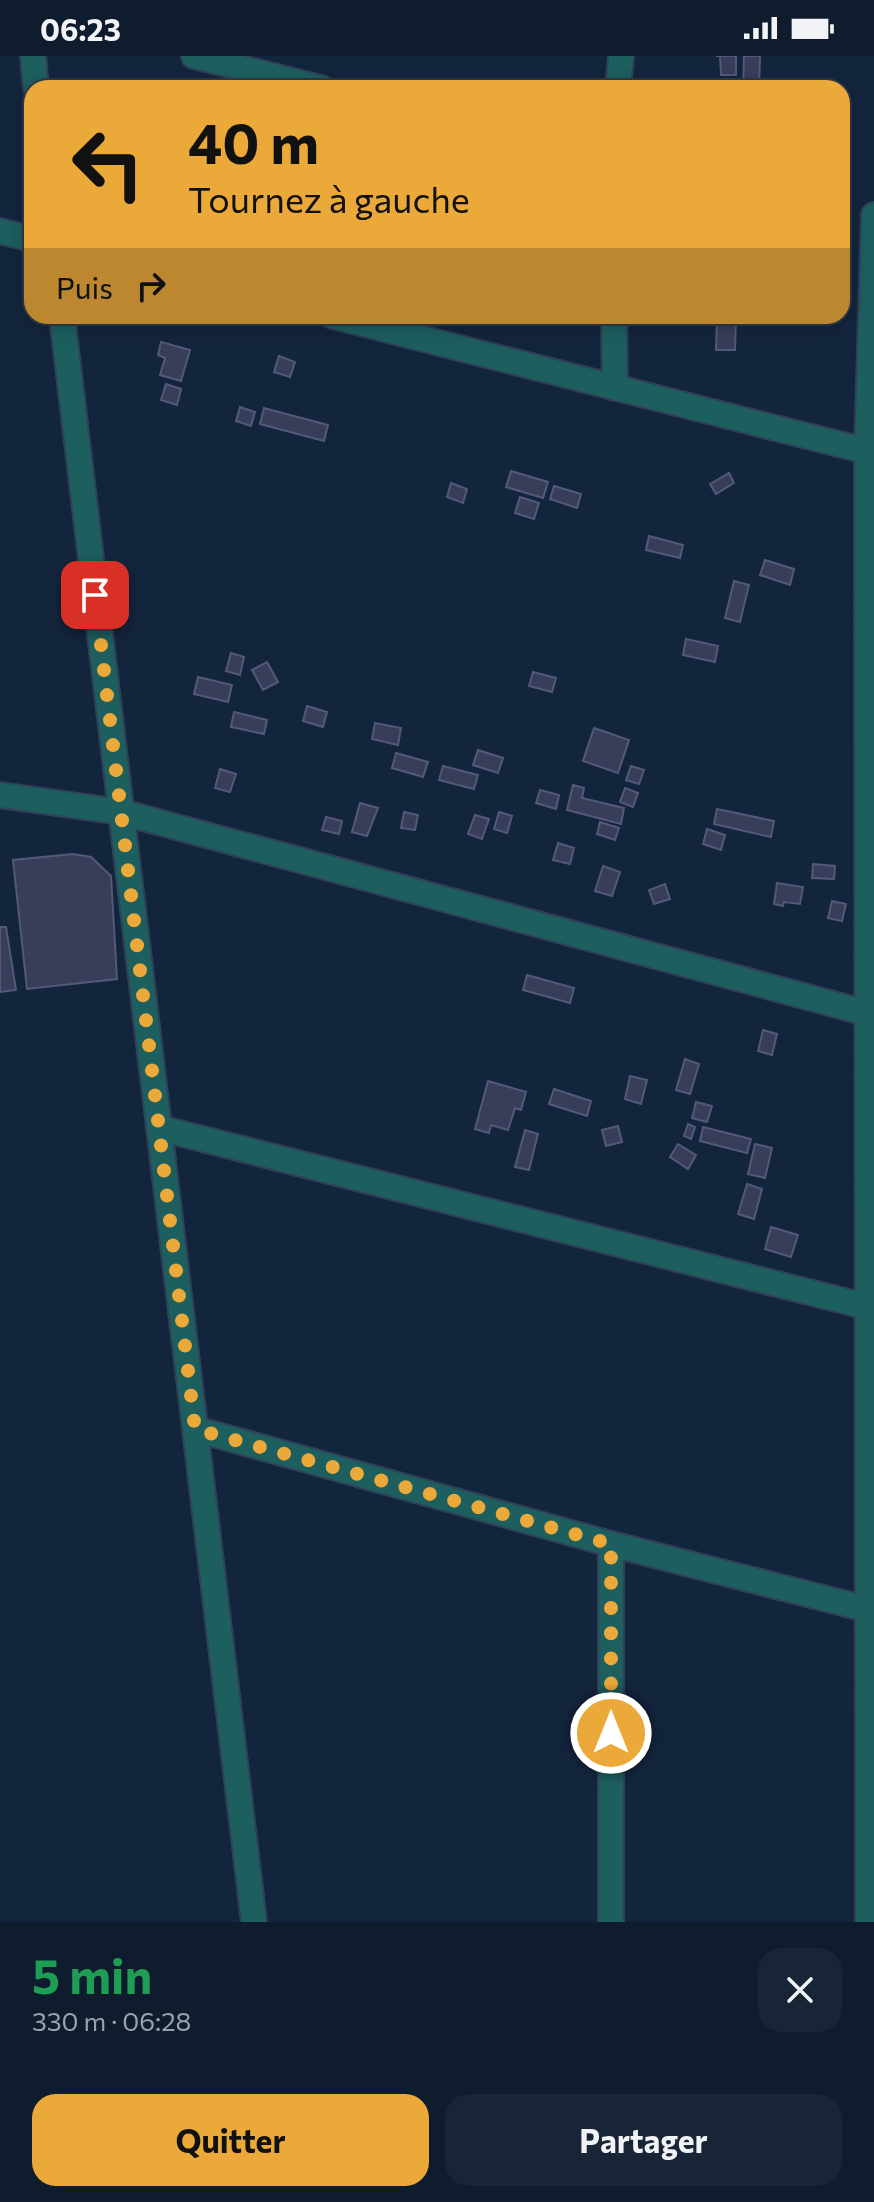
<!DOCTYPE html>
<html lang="fr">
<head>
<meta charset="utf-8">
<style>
  :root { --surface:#0e1c2e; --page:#172536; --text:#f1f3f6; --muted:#9ba1aa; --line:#2e3a4a; --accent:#eba93a }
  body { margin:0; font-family:Commissioner,sans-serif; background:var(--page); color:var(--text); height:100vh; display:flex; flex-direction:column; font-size:30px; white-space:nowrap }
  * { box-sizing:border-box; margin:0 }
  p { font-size:26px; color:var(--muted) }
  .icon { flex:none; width:44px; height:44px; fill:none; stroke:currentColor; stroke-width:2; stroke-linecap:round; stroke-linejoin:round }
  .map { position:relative; height:1866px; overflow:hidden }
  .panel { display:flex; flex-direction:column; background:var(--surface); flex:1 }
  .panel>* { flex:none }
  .hud { position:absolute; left:24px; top:24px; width:826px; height:244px; border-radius:24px; box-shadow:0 4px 20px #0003,0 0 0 2px var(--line); background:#eba93a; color:#111; overflow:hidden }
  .pin { position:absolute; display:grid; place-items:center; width:68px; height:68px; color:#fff; margin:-34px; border-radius:16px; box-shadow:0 4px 12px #0006 }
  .me { position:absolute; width:88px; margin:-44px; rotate:0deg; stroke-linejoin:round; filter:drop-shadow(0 0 6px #0008) }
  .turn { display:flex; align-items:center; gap:28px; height:168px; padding:0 32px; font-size:36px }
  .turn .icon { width:104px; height:104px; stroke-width:2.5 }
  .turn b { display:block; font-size:56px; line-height:68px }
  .then { display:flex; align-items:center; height:76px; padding:0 32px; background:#0003; gap:16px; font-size:30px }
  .round { display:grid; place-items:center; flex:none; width:84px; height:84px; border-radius:24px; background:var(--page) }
  .overview { display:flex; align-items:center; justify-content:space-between; height:136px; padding:0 32px }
  h1 { font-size:48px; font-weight:700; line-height:60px; color:#1e9e55 }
  .action { display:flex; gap:16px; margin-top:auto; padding:16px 32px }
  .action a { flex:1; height:92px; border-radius:24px; background:var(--accent); color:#111; font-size:32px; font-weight:700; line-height:92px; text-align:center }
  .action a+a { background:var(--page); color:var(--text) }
  .status { display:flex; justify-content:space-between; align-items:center; height:56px; padding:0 40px; background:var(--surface); direction:ltr }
  .status svg { height:22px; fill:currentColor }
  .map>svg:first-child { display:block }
  .building { fill:#383d5a; stroke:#535978; stroke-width:2 }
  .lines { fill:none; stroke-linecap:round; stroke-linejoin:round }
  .minor-casing { stroke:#2f4057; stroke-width:28 }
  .minor { stroke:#1d5e5f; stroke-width:24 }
  .route { stroke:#eba93a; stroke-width:14; stroke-dasharray:0 25.2 }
</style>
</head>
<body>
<div class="status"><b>06:23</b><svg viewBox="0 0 49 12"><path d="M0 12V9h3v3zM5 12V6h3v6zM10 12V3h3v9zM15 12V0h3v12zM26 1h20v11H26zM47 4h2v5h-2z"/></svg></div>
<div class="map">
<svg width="874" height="1866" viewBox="0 0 874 1866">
  <rect width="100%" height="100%" fill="#13253d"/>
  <path class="building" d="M716,0h20v19h-15l-1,-19z
    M744,0h16l-1,32h-16z
    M719,23h15l1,9h-16z
    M717,260h19l-1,34h-19z
    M161,286l29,8 -9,31 -21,-6 5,-17 -7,-3z
    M279,300l16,6 -5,15 -16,-5z
    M166,328l15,5 -4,16 -16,-5z
    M240,351l15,5 -4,14 -15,-5z
    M264,352l64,17 -4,16 -64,-17z
    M511,415l37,11 -5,16 -37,-11z
    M729,417l5,10 -18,11 -6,-10z
    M451,427l16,6 -4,14 -16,-6z
    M554,430l27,8 -4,14 -27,-9z
    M520,441l19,6 -5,16 -19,-6z
    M649,480l34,9 -3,13 -34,-8z
    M765,504l29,9 -4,16 -30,-10z
    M734,525l15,4 -9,37 -15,-4z
    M686,583l32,7 -3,16 -32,-7z
    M231,597l13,4 -4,18 -14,-4z
    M267,606l11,20 -15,8 -11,-20z
    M533,616l23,6 -4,14 -23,-6z
    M198,621l34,8 -4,17 -34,-8z
    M307,650l20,6 -4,15 -20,-6z
    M234,656l33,8 -3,14 -33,-7z
    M375,667l26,5 -3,17 -26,-6z
    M594,672l35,12 -11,33 -35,-12z
    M478,694l25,8 -5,15 -25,-8z
    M396,697l32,9 -5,15 -31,-9z
    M443,710l35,9 -4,14 -35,-9z
    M631,710l13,4 -5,14 -13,-4z
    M220,713l16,5 -6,18 -15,-4z
    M573,729l11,3 -2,10 42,10 -3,16 -54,-14z
    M625,732l13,5 -5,14 -13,-5z
    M540,734l19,5 -3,14 -20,-6z
    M360,747l18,5 -11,28 -15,-4z
    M717,753l57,12 -3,16 -57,-13z
    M404,756l14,3 -3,15 -14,-2z
    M499,756l13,4 -5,17 -13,-4z
    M475,759l14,4 -7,20 -14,-5z
    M326,761l16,4 -3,13 -17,-4z
    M600,766l19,6 -4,12 -18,-6z
    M707,773l18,6 -4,15 -18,-6z
    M558,787l16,5 -4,16 -17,-4z
    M73,798l18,3 20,19 6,103 -90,10 -14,-129z
    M813,808l22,2 -1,13 -22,-1z
    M603,810l17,6 -8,24 -17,-5z
    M777,827l26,4 -3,17 -16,-2 -1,4 -9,-2z
    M665,828l5,15 -16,5 -5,-14z
    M832,845l14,3 -4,17 -14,-3z
    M0,871h6l10,63 -16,2z
    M527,919l47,13 -4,15 -47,-13z
    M763,974l14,4 -5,21 -14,-4z
    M685,1003l14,5 -9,30 -14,-4z
    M630,1020l17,4 -6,24 -16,-5z
    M488,1025l38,11 -5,18 -6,-2 -7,22 -17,-5 -2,8 -14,-4z
    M554,1033l37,12 -4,15 -38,-12z
    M696,1046l16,4 -5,16 -15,-4z
    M688,1068l7,3 -4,12 -7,-3z
    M618,1070l4,16 -16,4 -4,-16z
    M703,1071l48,12 -4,14 -47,-12z
    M525,1074l13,4 -9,36 -14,-3z
    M678,1088l18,11 -8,14 -18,-12z
    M755,1088l17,4 -7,30 -17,-4z
    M747,1128l15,5 -8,30 -16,-5z
    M771,1171l27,8 -7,22 -26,-8z"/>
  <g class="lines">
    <defs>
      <path id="minor" d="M33,0l3,32
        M194,0l127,32
        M618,32l3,-32
        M0,175l32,8
        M62,260l192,1606
        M333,260l541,137
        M614,260l1,72
        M0,739l121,17 753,203
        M159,1072l709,179
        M195,1373l416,115 263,67
        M611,1488v378
        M868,1866l-1,-1470 7,-237"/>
    </defs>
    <use href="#minor" class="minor-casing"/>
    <use href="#minor" class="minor"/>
  </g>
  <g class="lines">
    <path class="route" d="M95,539l100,834 416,115v189"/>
  </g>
</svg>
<div class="pin" style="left:95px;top:539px;background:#d93025"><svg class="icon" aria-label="arrive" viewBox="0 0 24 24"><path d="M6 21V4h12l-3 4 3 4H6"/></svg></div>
<svg class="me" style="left:611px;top:1677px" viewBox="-20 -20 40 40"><circle r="17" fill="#eba93a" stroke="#fff" stroke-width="3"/><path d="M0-11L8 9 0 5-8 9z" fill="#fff"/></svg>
<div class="hud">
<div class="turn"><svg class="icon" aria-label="left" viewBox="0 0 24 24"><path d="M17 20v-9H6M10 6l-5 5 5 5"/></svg><div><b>40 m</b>Tournez à gauche</div></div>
<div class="then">Puis<svg class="icon" aria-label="right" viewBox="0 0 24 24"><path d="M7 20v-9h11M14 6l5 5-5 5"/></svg></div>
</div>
</div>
<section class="panel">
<div class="overview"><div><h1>5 min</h1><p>330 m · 06:28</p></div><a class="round"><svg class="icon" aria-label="close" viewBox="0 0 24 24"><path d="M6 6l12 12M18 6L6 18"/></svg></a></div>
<div class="action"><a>Quitter</a><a>Partager</a></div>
</section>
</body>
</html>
